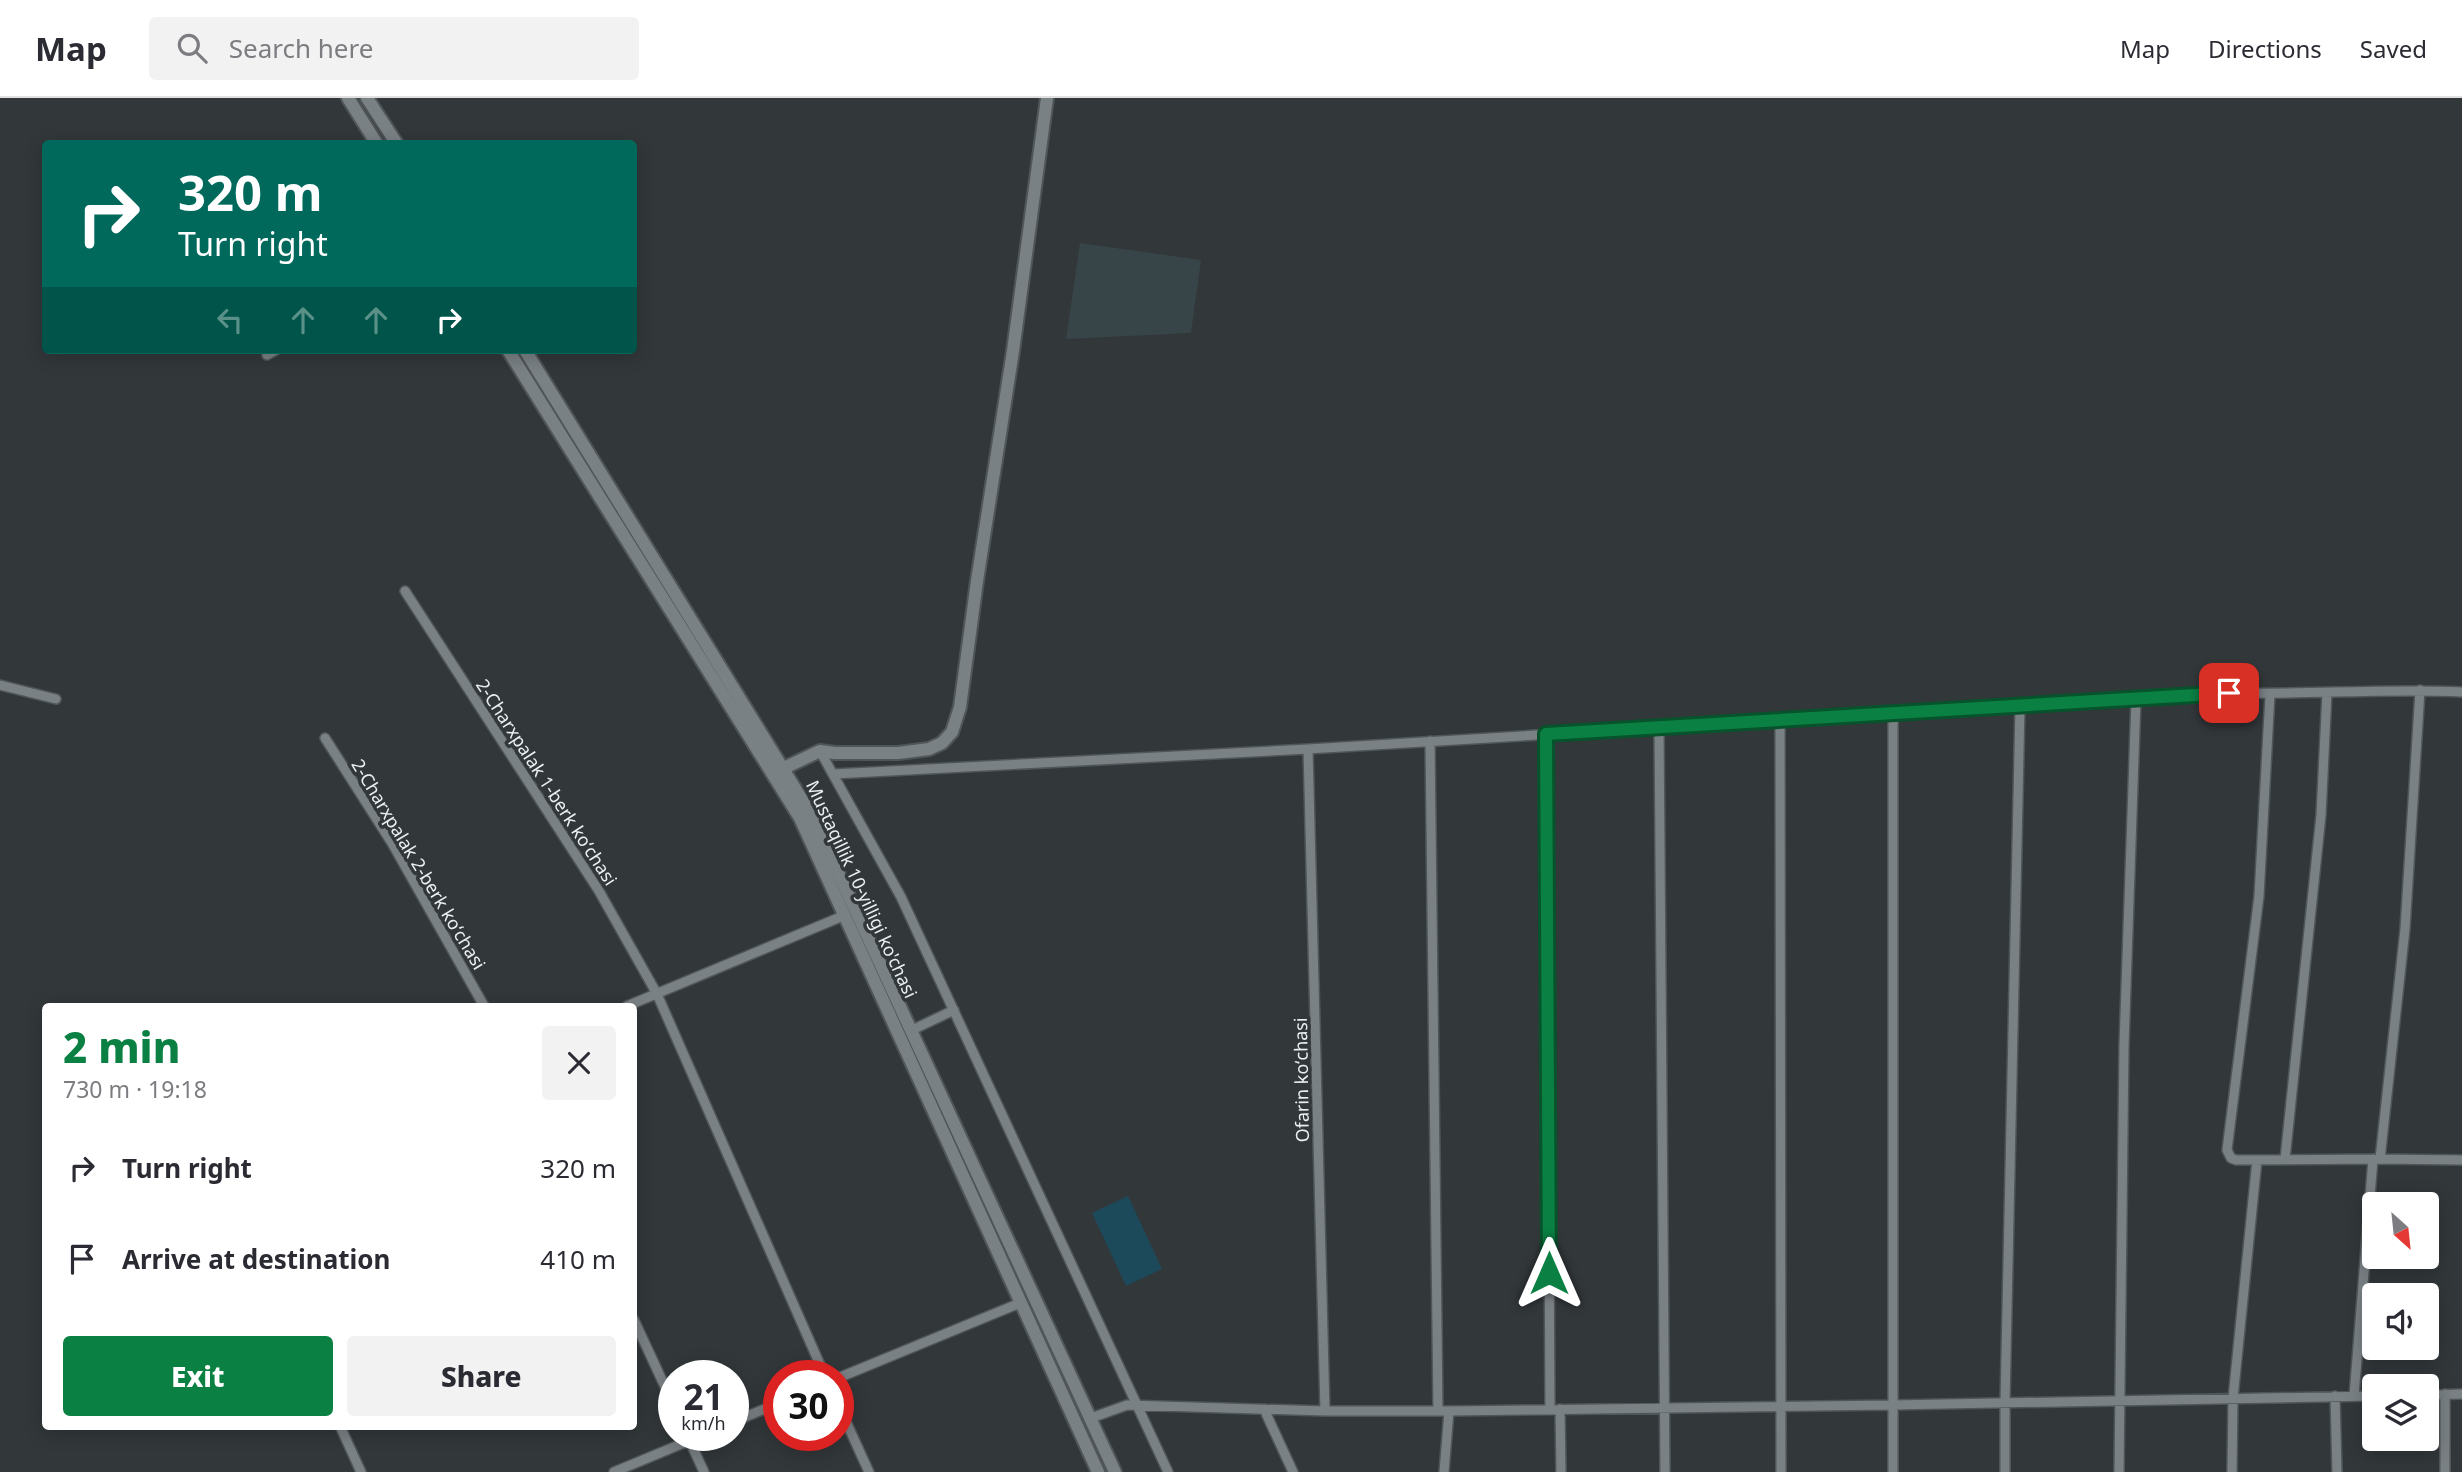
<!DOCTYPE html>
<html lang="en">
<head>
<meta charset="utf-8">
<style>
  :root { --surface:#fff; --page:#f2f2f3; --text:#2b2b33; --muted:#7c7c81; --line:#e1e1e2; --accent:#0b8043 }
  body { margin:0; font-family:"Noto Sans",sans-serif; background:var(--page); color:var(--text); height:100vh; display:flex; flex-direction:column; font-size:26px; white-space:nowrap }
  * { box-sizing:border-box; margin:0 }
  p { font-size:23px; color:var(--muted) }
  .icon { flex:none; width:38px; height:38px; fill:none; stroke:currentColor; stroke-width:2; stroke-linecap:round; stroke-linejoin:round }
  .map { position:relative; flex:1; overflow:hidden }
  .details { position:absolute; left:42px; top:905px; width:595px; height:427px; display:flex; flex-direction:column; background:var(--surface); border-radius:7px; box-shadow:0 4px 18px #0003 }
  .details>* { flex:none }
  .guide { position:absolute; left:42px; top:42px; width:595px; height:214px; border-radius:7px; box-shadow:0 4px 18px #0003; background:#00695c; color:#fff; overflow:hidden }
  .needle { width:46px; rotate:153deg }
  .buttons { position:absolute; left:2362px; top:1094px; display:grid; gap:14px }
  .buttons a { display:grid; place-items:center; width:77px; height:77px; border-radius:7px; background:var(--surface); box-shadow:0 4px 18px #0003; font-size:35px }
  .speed { position:absolute; left:658px; top:1262px; display:flex; gap:14px; font-size:35px; font-weight:700; text-align:center }
  .speed>* { display:grid; place-content:center; width:91px; height:91px; border-radius:50%; background:var(--surface); box-shadow:0 4px 18px #0003; line-height:1 }
  .speed small { font-size:18px; font-weight:400 }
  .speed .limit { border:10px solid #d22; background:#fff; color:#111 }
  .pin { position:absolute; display:grid; place-items:center; width:60px; height:60px; color:#fff; margin:-30px; border-radius:14px; box-shadow:0 4px 10px #0006 }
  .me { position:absolute; width:77px; margin:-38px; rotate:0deg; stroke-linejoin:round; filter:drop-shadow(0 0 5px #0008) }
  .turn { display:flex; align-items:center; gap:24px; height:147px; padding:0 21px; font-size:32px }
  .turn .icon { width:91px; height:91px; stroke-width:2.5 }
  .turn b { display:block; font-size:49px; line-height:60px }
  .lanes { display:flex; align-items:center; height:66px; padding:0 21px; background:#0003; justify-content:center; gap:35px; direction:ltr }
  .lanes .off { opacity:.35 }
  .round { display:grid; place-items:center; flex:none; width:74px; height:74px; border-radius:7px; background:var(--page) }
  .head { display:flex; align-items:center; justify-content:space-between; height:119px; padding:0 21px }
  h1 { font-size:42px; font-weight:800; line-height:52px; color:var(--accent) }
  .primary-button { display:flex; gap:14px; margin-top:auto; padding:14px 21px }
  .primary-button a { flex:1; height:80px; border-radius:7px; background:var(--accent); color:#fff; font-size:28px; font-weight:800; line-height:80px; text-align:center }
  .primary-button a+a { background:var(--page); color:var(--text) }
  ul { padding:0; list-style:none }
  li { display:flex; align-items:center; gap:21px; height:91px; padding:0 21px }
  li div { flex:1 }
  li b { display:block; font-size:26px }
  li em { font-style:normal }
  header { display:flex; align-items:center; gap:42px; box-sizing:border-box; height:98px; padding:0 35px; background:var(--surface); border-bottom:2px solid var(--line) }
  header strong { font-size:33px }
  nav { display:flex; gap:38px; margin-inline-start:auto; font-size:24px }
  .search { width:490px; height:63px; background:var(--page); display:flex; align-items:center; gap:18px; box-sizing:border-box; padding:0 24px; border-radius:7px; color:var(--muted); font-size:26px }
  .map>svg:first-child { display:block }
  .built { fill:#374448 }
  .pitch { fill:#1d4a5a }
  .lines { fill:none; stroke-linecap:round; stroke-linejoin:round }
  .minor-casing { stroke:#505557; stroke-width:12 }
  .tertiary-casing { stroke:#505557; stroke-width:16 }
  .secondary-casing { stroke:#505557; stroke-width:16 }
  .minor { stroke:#7a8184; stroke-width:9 }
  .tertiary { stroke:#7a8184; stroke-width:12 }
  .secondary { stroke:#7a8184; stroke-width:12 }
  .route-casing { stroke:#07532c; stroke-width:18 }
  .route { stroke:#0b8043; stroke-width:12 }
  .labels { text-anchor:middle; dominant-baseline:central; stroke-width:7; stroke-linejoin:round; paint-order:stroke }
  .street-label { font-size:18px; fill:#ebeff0; stroke:#32373a }
</style>
</head>
<body>
<header>
<strong>Map</strong>
<div class="search"><svg class="icon" aria-label="search" viewBox="0 0 24 24"><circle cx="10" cy="10" r="6"/><path d="M15 15l6 6"/></svg>Search here</div>
<nav><a>Map</a><a>Directions</a><a>Saved</a></nav>
</header>
<div class="map">
<svg width="2462" height="1374" viewBox="0 0 2462 1374">
  <rect width="100%" height="100%" fill="#32373a"/>
  <path class="built" d="M1080,145l121,17 -10,73 -125,6z"/>
  <path class="pitch" d="M1128,1098l34,73 -36,17 -34,-73z"/>
  <g class="lines">
    <defs>
      <path id="minor" d="M267,257l9,-5
        M405,493l194,300 58,103 168,382
        M0,587l56,14
        M2270,596l-11,202 -32,254 4,8 5,2 144,-1 25,-230 15,-239
        M1780,622l1,752
        M1659,630l6,744
        M1546,636l4,674
        M325,640l67,105 92,163
        M1430,643l8,670
        M1308,651l17,662
        M820,653l81,146 267,575
        M833,676l475,-25 921,-56c78,2 155,-5 233,-1
        M627,908l216,-90
        M910,933l44,-21
        M2285,1061l36,-344 6,-122
        M2380,1061l82,1
        M634,1222l40,86
        M838,1280l182,-75
        M2445,1296v78
        M2427,1297l35,-1
        M2335,1298l2,76
        M2354,1298l19,-237
        M838,1306l31,68
        M1264,1311l29,63
        M1560,1311l1,63
        M1091,1320l36,-13 198,6h124l444,-6 482,-9
        M733,1324l46,-19
        M340,1328l21,46
        M687,1337l17,37
        M614,1374l89,-37
        M1444,1374l5,-61
        M1893,1374v-759
        M2005,1374v-69l15,-698
        M2119,1374l5,-427 12,-346
        M2232,1374l1,-74 24,-238"/>
      <path id="tertiary" d="M784,670l36,-17 15,2h63l31,-4 13,-6 10,-11 8,-25 17,-126 36,-230 34,-253"/>
      <path id="secondary" d="M348,0l29,46
        M367,0l30,46
        M508,252l292,468 298,654
        M525,252l287,466 303,656"/>
    </defs>
    <use href="#minor" class="minor-casing"/>
    <use href="#tertiary" class="tertiary-casing"/>
    <use href="#secondary" class="secondary-casing"/>
    <use href="#minor" class="minor"/>
    <use href="#tertiary" class="tertiary"/>
    <use href="#secondary" class="secondary"/>
  </g>
  <g class="lines">
    <defs>
      <path id="route" d="M1549,1175l-3,-539 683,-41"/>
    </defs>
    <use href="#route" class="route-casing"/>
    <use href="#route" class="route"/>
  </g>
  <g class="labels">
    <g class="street-label">
      <text transform="translate(547 684) rotate(57)">2-Charxpalak 1-berk koʻchasi</text>
      <text transform="translate(419 766) rotate(59)">2-Charxpalak 2-berk koʻchasi</text>
      <text transform="translate(862 791) rotate(65)">Mustaqillik 10-yilligi ko'chasi</text>
      <text transform="translate(1301 982) rotate(-91)">Ofarin koʻchasi</text>
    </g>
  </g>
</svg>
<div class="buttons">
<a><svg class="needle" viewBox="-14 -14 28 28"><path d="M0-13l5 13h-10z" fill="#e53935"/><path d="M0 13l5-13h-10z" fill="#7c7c81"/></svg></a>
<a><svg class="icon" aria-label="sound" viewBox="0 0 24 24"><path d="M4 9h4l5-4v14l-5-4H4zM17 9q2 3 0 6"/></svg></a>
<a><svg class="icon" aria-label="layers" viewBox="0 0 24 24"><path d="M12 4l9 5-9 5-9-5zM3 14l9 5 9-5"/></svg></a>
</div>
<div class="speed"><div>21<small>km/h</small></div><div class="limit">30</div></div>
<div class="pin" style="left:2229px;top:595px;background:#d93025"><svg class="icon" aria-label="arrive" viewBox="0 0 24 24"><path d="M6 21V4h12l-3 4 3 4H6"/></svg></div>
<svg class="me" style="left:1549px;top:1175px" viewBox="-20 -20 40 40"><path d="M0-17L14 15 0 8-14 15z" fill="#0b8043" stroke="#fff" stroke-width="4"/></svg>
<div class="guide">
<div class="turn"><svg class="icon" aria-label="right" viewBox="0 0 24 24"><path d="M7 20v-9h11M14 6l5 5-5 5"/></svg><div><b>320 m</b>Turn right</div></div>
<div class="lanes"><svg class="icon off" aria-label="left" viewBox="0 0 24 24"><path d="M17 20v-9H6M10 6l-5 5 5 5"/></svg><svg class="icon off" aria-label="ahead" viewBox="0 0 24 24"><path d="M12 20V5M6 11l6-6 6 6"/></svg><svg class="icon off" aria-label="ahead" viewBox="0 0 24 24"><path d="M12 20V5M6 11l6-6 6 6"/></svg><svg class="icon" aria-label="right" viewBox="0 0 24 24"><path d="M7 20v-9h11M14 6l5 5-5 5"/></svg></div>
</div>
<section class="details">
<div class="head"><div><h1>2 min</h1><p>730 m · 19:18</p></div><a class="round"><svg class="icon" aria-label="close" viewBox="0 0 24 24"><path d="M6 6l12 12M18 6L6 18"/></svg></a></div>
<ul>
<li><svg class="icon" aria-label="right" viewBox="0 0 24 24"><path d="M7 20v-9h11M14 6l5 5-5 5"/></svg><div><b>Turn right</b></div><em>320 m</em></li>
<li><svg class="icon" aria-label="arrive" viewBox="0 0 24 24"><path d="M6 21V4h12l-3 4 3 4H6"/></svg><div><b>Arrive at destination</b></div><em>410 m</em></li>
</ul>
<div class="primary-button"><a>Exit</a><a>Share</a></div>
</section>
</div>
</body>
</html>
